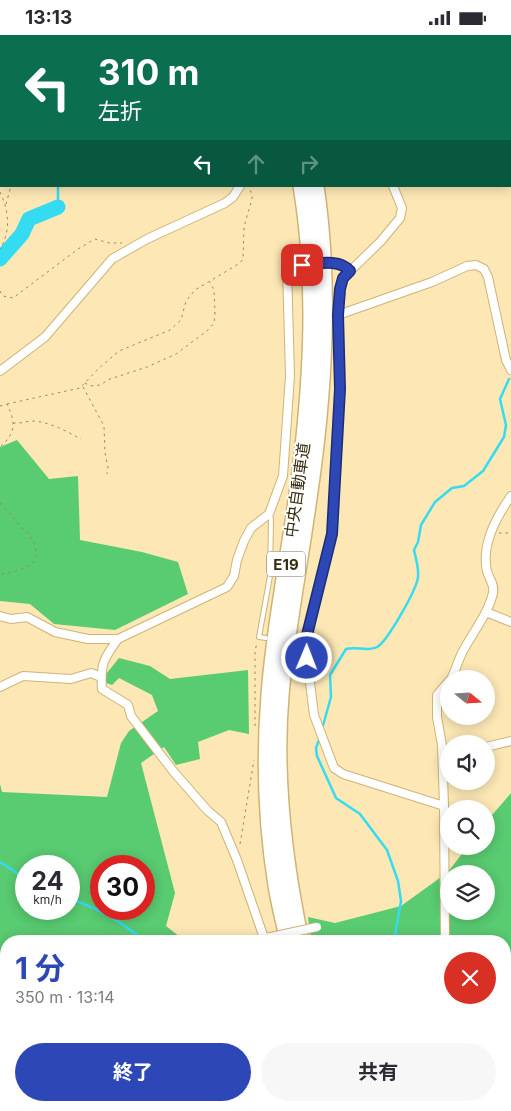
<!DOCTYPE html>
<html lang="ja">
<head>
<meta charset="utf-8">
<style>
  :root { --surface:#fff; --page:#f7f7f7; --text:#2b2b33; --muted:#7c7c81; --accent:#2d47b7 }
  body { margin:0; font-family:Inter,"Noto Sans JP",sans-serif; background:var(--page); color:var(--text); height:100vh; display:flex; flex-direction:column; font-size:19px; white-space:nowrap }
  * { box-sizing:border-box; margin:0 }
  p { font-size:16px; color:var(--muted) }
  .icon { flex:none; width:28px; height:28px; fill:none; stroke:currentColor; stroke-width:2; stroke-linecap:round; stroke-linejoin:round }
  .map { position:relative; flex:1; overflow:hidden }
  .drawer { position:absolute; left:0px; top:900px; width:511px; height:176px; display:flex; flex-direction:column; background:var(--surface); border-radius:20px 20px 0 0; box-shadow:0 2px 12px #0003 }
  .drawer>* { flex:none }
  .banner { position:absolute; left:0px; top:0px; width:511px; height:152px; box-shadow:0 2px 12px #0003; background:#0b6e4f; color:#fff; overflow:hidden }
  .needle { width:32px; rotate:108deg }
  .buttons { position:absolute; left:440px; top:635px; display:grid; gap:10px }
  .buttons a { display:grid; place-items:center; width:55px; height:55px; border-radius:50%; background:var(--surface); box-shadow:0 2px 12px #0003; font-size:25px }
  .speed { position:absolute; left:15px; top:820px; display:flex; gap:10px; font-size:25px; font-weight:700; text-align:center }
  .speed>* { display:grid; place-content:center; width:65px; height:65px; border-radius:50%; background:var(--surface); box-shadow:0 2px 12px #0003; line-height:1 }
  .speed small { font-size:12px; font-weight:400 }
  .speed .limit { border:8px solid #d22; background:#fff; color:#111 }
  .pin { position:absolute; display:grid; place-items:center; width:42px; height:42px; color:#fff; margin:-21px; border-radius:10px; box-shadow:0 2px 8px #0006 }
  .me { position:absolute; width:55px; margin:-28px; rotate:1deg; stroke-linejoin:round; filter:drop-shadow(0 0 4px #0008) }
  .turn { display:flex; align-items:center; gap:18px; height:105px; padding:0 15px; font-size:22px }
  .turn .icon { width:65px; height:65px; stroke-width:2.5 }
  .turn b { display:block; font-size:35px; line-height:42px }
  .lanes { display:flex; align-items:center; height:48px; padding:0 15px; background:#0003; justify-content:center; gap:25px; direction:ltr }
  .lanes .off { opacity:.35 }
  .round { display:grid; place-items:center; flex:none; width:52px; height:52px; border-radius:26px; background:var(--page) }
  .head { display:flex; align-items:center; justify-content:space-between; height:85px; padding:0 15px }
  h1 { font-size:30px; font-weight:700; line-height:38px; color:var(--accent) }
  .button { display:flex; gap:10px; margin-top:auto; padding:10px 15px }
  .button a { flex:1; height:58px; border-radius:30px; background:var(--accent); color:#fff; font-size:20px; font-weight:700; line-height:58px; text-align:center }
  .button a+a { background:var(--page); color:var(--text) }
  .status { display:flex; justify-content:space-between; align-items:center; height:35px; padding:0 25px; background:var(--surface); direction:ltr }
  .status svg { height:14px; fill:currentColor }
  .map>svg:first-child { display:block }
  .forest { fill:#59cb71; fill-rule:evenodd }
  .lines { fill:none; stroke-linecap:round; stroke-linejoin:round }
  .stream { stroke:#35dcf1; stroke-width:2.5 }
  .river { stroke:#35dcf1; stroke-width:15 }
  .service-casing { stroke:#ceb476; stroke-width:6 }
  .minor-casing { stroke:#ceb476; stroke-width:10 }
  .motorway-casing { stroke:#ceb476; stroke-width:18 }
  .path { stroke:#998a63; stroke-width:1; stroke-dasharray:2.5 4; stroke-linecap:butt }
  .service { stroke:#fff; stroke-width:4 }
  .minor { stroke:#fff; stroke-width:8 }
  .motorway { stroke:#fff; stroke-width:15 }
  .minor-bridge-casing { stroke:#ceb476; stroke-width:10; stroke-linecap:butt }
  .minor-bridge { stroke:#fff; stroke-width:8 }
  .route-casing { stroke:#1d2e77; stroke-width:12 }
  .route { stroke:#2d47b7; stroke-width:9 }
  .labels { text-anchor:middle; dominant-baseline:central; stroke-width:4; stroke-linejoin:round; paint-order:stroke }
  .shield { fill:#fff; stroke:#726b58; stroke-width:1 }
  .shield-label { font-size:15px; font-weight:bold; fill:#362c11 }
  .street-label { font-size:16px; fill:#362c11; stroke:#fff }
</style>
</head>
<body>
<div class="status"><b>13:13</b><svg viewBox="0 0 49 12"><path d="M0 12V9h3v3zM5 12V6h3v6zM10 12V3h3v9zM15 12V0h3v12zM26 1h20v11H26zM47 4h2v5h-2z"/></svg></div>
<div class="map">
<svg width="511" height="1076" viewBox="0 0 511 1076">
  <rect width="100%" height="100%" fill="#fce7b5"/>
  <path class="forest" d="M17,405l32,39 29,-3 2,64 62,12 36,10 10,32 -73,36 -61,-6 -24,-20 -30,-3v-154z
    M119,623l31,8 20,13 78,-9 1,64 -20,-4 -31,12 2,17 -24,6 -12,-18 -23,16 34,130 -9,33 19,15h-179v64l-6,-2v-219l2,8 105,5 14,-54 8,-12 29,-20 -6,-16 -33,-17 -7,7 -6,-2v-9zM26,831h43v43h-43zM101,831h43v43h-43z
    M511,758v239l-6,3v-94h-194l-3,-24 27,6 66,-17 47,-34 20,-26h18v-24zM449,839h37v37h-37z
    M50,1070h259l1,6h-264z"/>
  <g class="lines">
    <path class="stream" d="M189,1v-1
      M58,172v-21
      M322,694l9,-32 -1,-22 16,-26c10,-3 22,3 31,-2 10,-5 40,-58 41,-70 1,-9 -2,-18 -4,-27l4,-8 3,-17 14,-23 17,-14 12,-2 19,-15 21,-34 2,-12 -6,-26 9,-20
      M320,702l-4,11 1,8 19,42 24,16 27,36 11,31 3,20 -7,40
      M0,827l26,17
      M69,864c28,8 53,23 75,42
      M344,1072l9,4h4l5,-6"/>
    <path class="river" d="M0,224l22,-25 7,-15 29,-12"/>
    <defs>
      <path id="service" d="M266,603l-7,-1 11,-61 1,-57 -2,-5
        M296,607l9,1"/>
      <path id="minor" d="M375,1v-1
        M510,2l1,-1
        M393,151l9,22 -2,10 -19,23 -38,37 -3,11 -2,26 2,74 -8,145 -27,109 9,72 20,53 9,6 101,32
        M332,228l9,1 9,7
        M338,280l94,-33 35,-16 9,-1 8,4 4,8 18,83 5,10
        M0,336l45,-34 67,-78 35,-20 78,-36 8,-6 7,-11
        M486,577l25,10
        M0,581l11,3 16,-2 28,15 33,7h30
        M451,644c5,-9 7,-19 12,-28 10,-19 25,-37 30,-58 2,-9 -4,-14 -6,-22 -6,-25 10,-55 24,-75
        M0,652l23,-11 48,3 20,-6 10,4
        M486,712l25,-6
        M271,902l-7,1 -27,-78 -16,-38 -14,-12 -34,-39 -42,-55 -3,-11 -26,-16c-2,-25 2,-31 16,-50l109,-52 7,-11 3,-16 7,-19 7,-13 18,-14 14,-38 7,-100 -3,-109
        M445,906l-1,-135 -2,-61 -5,-28v-22l12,-14"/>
      <path id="motorway" d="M269,0l1,1
        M283,0v1
        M288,906c-4,-18 -9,-37 -12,-56 -10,-62 -12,-128 -7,-190 5,-68 19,-134 28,-201 14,-101 21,-207 4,-308
        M301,906c-17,-81 -27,-164 -20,-246 6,-66 19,-131 28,-197 15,-100 22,-211 7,-312
        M338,1070l1,6"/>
    </defs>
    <use href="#service" class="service-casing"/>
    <use href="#minor" class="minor-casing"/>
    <use href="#motorway" class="motorway-casing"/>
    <path class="path" d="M165,1v-1
      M0,96h1
      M0,157c9,19 11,39 0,57
      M6,169l5,-18
      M0,256l3,5 10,2 65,-49 17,-10 14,4h13
      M85,348l5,3 10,-1 10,-6 37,-12 29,-13 32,-24 6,-7 1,-9 -1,-24 -4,-8
      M83,352l21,39 1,27 3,15 -1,6
      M7,369l73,-16 18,-19 21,-18 51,-21 11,-10 5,-19 9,-11 45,-27 3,-4 1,-32 8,-28v-5l-3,-6
      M0,371l7,-2c9,19 9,29 -7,43
      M13,388c7,1 13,-2 20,-2 17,1 33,10 48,18
      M0,468l22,25c5,3 7,7 10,12 3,3 3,6 4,11 2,18 -23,21 -36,23
      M499,498h12
      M255,691v-74l2,-10
      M240,809l14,-84
      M322,899v7"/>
    <use href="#service" class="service"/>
    <use href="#minor" class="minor"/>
    <use href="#motorway" class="motorway"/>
    <defs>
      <path id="minor-bridge" d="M287,232l45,-4
        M271,902l46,-10"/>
    </defs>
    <use href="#minor-bridge" class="minor-bridge-casing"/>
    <use href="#minor-bridge" class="minor-bridge"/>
  </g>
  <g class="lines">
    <defs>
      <path id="route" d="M302,230c15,-1 37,-7 48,6l-7,7 -3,11 -2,26 2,74 -8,145 -27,109 2,15"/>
    </defs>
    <use href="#route" class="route-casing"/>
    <use href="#route" class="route"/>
  </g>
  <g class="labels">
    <rect class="shield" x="267" y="516.5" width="38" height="25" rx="4"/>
    <g class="shield-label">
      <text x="286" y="529">E19</text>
    </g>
    <g class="street-label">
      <text transform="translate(297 455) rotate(-82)">中央自動車道</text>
    </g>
  </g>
</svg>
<div class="buttons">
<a><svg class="needle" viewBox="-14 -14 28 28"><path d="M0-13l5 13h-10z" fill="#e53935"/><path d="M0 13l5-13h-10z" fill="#7c7c81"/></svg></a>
<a><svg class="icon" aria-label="sound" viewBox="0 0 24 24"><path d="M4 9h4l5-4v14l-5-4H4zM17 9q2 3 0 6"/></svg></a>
<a><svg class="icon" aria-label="search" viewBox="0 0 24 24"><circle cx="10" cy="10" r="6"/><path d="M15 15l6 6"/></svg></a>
<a><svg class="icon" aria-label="layers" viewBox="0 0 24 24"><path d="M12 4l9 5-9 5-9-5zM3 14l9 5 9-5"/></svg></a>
</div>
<div class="speed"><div>24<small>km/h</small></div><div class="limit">30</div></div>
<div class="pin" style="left:302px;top:230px;background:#d93025"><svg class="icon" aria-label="arrive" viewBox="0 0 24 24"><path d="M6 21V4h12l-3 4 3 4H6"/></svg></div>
<svg class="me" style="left:307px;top:623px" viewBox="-20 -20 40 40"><circle r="17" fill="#2d47b7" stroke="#fff" stroke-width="3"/><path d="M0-11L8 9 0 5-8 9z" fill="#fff"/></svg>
<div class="banner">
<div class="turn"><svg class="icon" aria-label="left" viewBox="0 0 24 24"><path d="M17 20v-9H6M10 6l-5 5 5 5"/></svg><div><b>310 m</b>左折</div></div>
<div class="lanes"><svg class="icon" aria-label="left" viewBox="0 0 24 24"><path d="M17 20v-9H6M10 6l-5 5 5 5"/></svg><svg class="icon off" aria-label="ahead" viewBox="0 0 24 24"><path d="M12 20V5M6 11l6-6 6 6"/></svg><svg class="icon off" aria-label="right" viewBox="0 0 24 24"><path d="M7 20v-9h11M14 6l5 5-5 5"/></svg></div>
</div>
<section class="drawer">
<div class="head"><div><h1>1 分</h1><p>350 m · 13:14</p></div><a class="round" style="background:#d93025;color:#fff"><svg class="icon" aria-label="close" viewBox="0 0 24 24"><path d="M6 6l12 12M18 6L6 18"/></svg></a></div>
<div class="button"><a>終了</a><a>共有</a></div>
</section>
</div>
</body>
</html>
